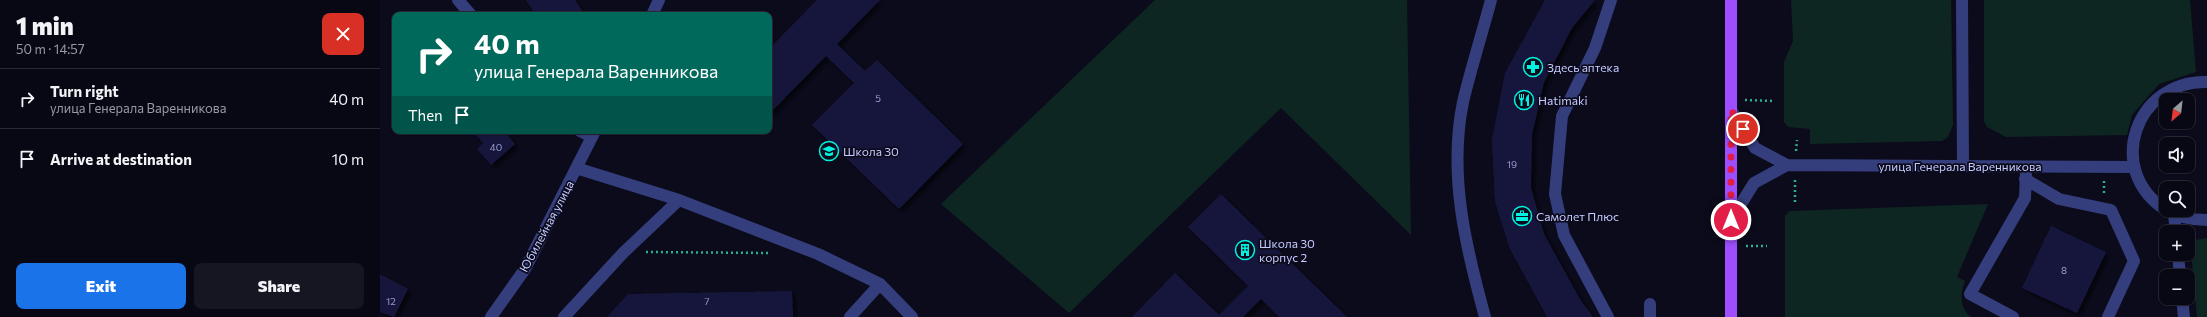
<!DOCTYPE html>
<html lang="en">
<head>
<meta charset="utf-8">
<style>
  :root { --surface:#080815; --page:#161622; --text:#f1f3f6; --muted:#989aa0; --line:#292934; --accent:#1a73e8 }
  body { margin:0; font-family:Commissioner,sans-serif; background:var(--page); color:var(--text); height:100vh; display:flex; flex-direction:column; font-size:15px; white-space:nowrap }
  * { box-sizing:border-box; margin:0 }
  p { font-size:13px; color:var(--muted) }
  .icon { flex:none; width:22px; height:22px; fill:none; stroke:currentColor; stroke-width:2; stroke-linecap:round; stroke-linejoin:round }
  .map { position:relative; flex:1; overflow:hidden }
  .sheet { display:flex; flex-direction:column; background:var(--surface); width:380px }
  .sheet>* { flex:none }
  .hud { position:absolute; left:12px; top:12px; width:380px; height:122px; border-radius:8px; box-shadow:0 1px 3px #0004,0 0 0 1px var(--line); background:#00695c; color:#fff; overflow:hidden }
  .needle { width:26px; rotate:208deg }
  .fabs { position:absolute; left:1779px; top:93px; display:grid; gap:8px }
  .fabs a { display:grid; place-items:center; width:36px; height:36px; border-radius:8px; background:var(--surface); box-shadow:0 1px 3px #0004,0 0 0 1px var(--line); font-size:20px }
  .pin { position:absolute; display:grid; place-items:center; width:34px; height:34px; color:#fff; margin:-17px; border:2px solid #fff; border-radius:50%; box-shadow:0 1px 4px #0007 }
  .me { position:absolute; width:44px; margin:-22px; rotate:0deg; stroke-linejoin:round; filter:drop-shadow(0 0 3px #0008) }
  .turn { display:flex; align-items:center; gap:14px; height:84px; padding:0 16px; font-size:18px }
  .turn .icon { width:52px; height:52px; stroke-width:2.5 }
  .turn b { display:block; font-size:28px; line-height:34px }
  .then { display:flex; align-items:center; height:38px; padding:0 16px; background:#0003; gap:8px; font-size:15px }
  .round { display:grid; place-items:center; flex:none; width:42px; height:42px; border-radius:8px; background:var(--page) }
  .headline { display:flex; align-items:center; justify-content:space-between; height:68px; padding:0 16px }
  h1 { font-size:24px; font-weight:800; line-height:30px }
  .primary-button { display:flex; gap:8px; margin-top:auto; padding:8px 16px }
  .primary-button a { flex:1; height:46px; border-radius:8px; background:var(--accent); color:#fff; font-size:16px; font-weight:800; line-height:46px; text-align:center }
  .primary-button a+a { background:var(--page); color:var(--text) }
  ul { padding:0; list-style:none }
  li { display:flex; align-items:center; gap:12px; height:60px; padding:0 16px; border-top:1px solid var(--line) }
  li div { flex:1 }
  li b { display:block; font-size:15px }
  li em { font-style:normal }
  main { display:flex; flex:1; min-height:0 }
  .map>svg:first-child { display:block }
  .green { fill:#0e2621 }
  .building { fill:#18173e; filter:url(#shadow) }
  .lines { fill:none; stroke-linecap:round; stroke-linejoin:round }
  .path { stroke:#2aaf90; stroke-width:2.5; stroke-dasharray:2 3; stroke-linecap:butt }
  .minor { stroke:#353e7d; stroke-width:12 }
  .major { stroke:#9e4dff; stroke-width:12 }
  .route { stroke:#e11d48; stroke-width:7; stroke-dasharray:0 12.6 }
  .labels { text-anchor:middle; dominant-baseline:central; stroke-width:3.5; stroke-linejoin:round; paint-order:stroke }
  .number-label { font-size:10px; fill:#9a9dcf }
  .poi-label { font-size:12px; fill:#c6caff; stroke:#0b0b1c; text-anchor:start }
  .street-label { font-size:12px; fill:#c6caff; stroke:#0b0b1c }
</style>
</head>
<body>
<main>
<section class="sheet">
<div class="headline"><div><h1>1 min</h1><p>50 m · 14:57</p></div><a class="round" style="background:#d93025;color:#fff"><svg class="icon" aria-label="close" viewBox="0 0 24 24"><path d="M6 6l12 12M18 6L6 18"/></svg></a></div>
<ul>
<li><svg class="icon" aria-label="right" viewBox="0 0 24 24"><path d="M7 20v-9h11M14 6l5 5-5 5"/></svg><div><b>Turn right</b><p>улица Генерала Варенникова</p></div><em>40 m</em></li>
<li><svg class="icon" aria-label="arrive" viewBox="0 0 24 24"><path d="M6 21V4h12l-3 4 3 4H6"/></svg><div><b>Arrive at destination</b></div><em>10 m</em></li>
</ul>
<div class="primary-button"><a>Exit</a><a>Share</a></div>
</section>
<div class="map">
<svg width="1827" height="317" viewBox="0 0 1827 317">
  <defs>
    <filter id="shadow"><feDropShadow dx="3.5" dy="3.5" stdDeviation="2" flood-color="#0009"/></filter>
  </defs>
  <rect width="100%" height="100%" fill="#0b0b1c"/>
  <path class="green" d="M775,0h252l4,235 -130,-127 -212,205 -128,-109z
    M1411,0h160l2,125 -5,12 -6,4 -132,3v-15l-22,-2 -4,-5v-60l9,-21z
    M1604,0h206l6,72 -37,12 -27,31 -5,20 -121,2 -19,-10 -3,-6z
    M1608,204l-31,73 8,4c-5,12 -6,27 6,36h-186v-101l5,-5z
    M1827,238v79h-10l-7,-76z"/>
  <path class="building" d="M146,0h49l10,15h-49z
    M437,0h63l-43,44 28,27 12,-11 86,84 -64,65 -87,-84 42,-42 -28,-27 -57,58v-65z
    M1165,0h50l-23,28 -28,54 -12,53 -1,53 13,46 36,65 13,18h-46l-37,-68 -15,-47 -3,-62 13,-67z
    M92,131h32l11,13 -24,21 -14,-16 6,-6z
    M841,194l126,123h-68l-18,-18 -18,18h-111l43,-44 44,42 29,-29 -60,-59z
    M1671,226l55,26 -29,61 -55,-25z
    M0,274l28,15 -14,28 -14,-5z
    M412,291l1,26h-186l21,-23z"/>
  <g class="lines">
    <path class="path" d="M1365,100l29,1
      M1416,151l1,-11
      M1415,180v25
      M1724,181v13
      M1366,246h21
      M266,252l125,1"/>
    <path class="minor" d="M78,0l13,15
      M1582,0l1,166
      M272,15l7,-15
      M1351,110l24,38 32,17 347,2
      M200,131l12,6
      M196,168l103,32 139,54 62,30 32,33
      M1645,179l34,20 52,11 23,51 -26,56
      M1786,210c-62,-39 -31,-130 41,-128
      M1786,210c13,8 26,10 41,10
      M1794,215l2,17
      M1351,220l23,-37 33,-18
      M1798,254l2,22
      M1802,298l2,19
      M1270,304v13
      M111,317l34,-48 70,-138
      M184,317l60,-65 55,-52
      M470,317l30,-33
      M1105,317c-19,-69 -37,-142 -22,-215 8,-34 19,-68 28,-102
      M1228,317l-44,-82 -9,-41 7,-78 33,-68 16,-48
      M1633,317l-43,-23 55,-96 1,-24"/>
    <path class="major" d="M1351,0v317"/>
  </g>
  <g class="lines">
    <path class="route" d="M1351,220v-110l12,19"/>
  </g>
  <defs>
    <symbol id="pharmacy-ring" viewBox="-11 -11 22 22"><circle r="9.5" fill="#0b0b1c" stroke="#00f1df" stroke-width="1.5"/><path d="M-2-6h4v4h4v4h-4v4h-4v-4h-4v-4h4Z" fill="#00f1df"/></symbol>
    <symbol id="restaurant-ring" viewBox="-11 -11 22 22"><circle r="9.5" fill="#0b0b1c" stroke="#00f1df" stroke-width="1.5"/><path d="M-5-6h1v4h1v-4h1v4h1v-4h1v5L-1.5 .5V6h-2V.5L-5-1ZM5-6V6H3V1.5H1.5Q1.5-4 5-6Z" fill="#00f1df"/></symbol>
    <symbol id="school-ring" viewBox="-11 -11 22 22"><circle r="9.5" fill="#0b0b1c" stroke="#00f1df" stroke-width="1.5"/><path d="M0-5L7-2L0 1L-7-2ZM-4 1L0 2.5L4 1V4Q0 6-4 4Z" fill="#00f1df"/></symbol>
    <symbol id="office-ring" viewBox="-11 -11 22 22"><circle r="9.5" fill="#0b0b1c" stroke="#00f1df" stroke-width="1.5"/><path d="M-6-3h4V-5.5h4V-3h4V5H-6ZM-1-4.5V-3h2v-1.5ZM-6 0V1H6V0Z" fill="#00f1df"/></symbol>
    <symbol id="building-ring" viewBox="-11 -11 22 22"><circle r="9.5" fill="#0b0b1c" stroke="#00f1df" stroke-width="1.5"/><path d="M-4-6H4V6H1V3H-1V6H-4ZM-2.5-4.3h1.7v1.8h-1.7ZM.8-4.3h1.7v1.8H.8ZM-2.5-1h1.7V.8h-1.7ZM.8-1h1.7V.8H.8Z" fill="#00f1df"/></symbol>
  </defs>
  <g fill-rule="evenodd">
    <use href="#pharmacy-ring" x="1142" y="56" width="22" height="22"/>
    <use href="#restaurant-ring" x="1133" y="89" width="22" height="22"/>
    <use href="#school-ring" x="438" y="140" width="22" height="22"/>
    <use href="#office-ring" x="1131" y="205" width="22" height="22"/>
    <use href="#building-ring" x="854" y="239" width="22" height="22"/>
  </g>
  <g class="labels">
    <g class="number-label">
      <text x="498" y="98">5</text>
      <text x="116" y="147">40</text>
      <text x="1132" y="164">19</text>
      <text x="1684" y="270">8</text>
      <text x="11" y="301">12</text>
      <text x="327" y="301">7</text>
    </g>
    <g class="poi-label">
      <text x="1167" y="67">Здесь аптека</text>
      <text x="1158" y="100">Hatimaki</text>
      <text x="463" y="151">Школа 30</text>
      <text x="1156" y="216">Самолет Плюс</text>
      <text x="879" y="243">Школа 30<tspan x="879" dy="14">корпус 2</tspan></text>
    </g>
    <g class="street-label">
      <text x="1580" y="166">улица Генерала Варенникова</text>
      <text transform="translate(166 226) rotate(-62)">Юбилейная улица</text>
    </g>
  </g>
</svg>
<div class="fabs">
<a><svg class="needle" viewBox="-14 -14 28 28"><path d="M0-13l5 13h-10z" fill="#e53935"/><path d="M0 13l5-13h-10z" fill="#989aa0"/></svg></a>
<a><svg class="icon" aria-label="sound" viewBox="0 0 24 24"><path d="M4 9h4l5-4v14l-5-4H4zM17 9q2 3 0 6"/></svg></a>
<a><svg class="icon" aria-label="search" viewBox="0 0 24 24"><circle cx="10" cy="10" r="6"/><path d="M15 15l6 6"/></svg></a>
<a>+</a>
<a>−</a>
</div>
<div class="pin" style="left:1363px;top:129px;background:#d93025"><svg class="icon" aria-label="arrive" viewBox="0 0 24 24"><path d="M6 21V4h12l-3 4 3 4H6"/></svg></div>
<svg class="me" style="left:1351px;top:220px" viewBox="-20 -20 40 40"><circle r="17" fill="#e11d48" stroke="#fff" stroke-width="3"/><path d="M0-11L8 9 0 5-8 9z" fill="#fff"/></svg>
<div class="hud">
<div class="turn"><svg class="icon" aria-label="right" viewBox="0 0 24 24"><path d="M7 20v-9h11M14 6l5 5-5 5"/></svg><div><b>40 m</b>улица Генерала Варенникова</div></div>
<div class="then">Then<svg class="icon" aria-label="arrive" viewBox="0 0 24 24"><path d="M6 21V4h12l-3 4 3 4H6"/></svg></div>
</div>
</div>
</main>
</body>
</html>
